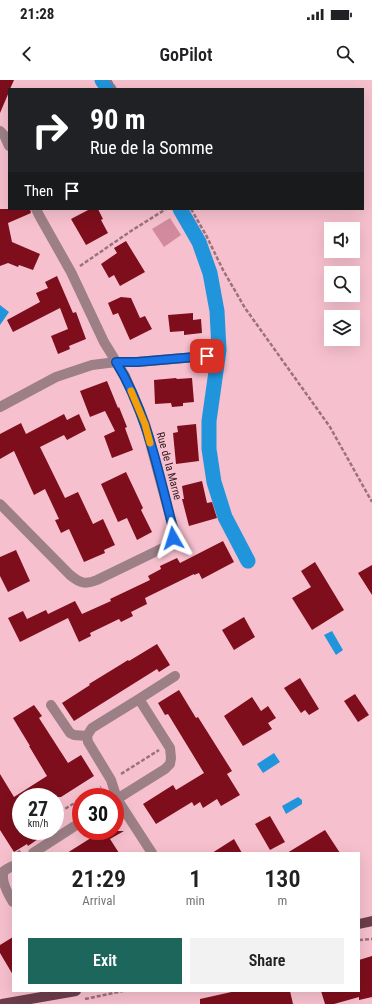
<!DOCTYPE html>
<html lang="en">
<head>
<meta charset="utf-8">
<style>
  :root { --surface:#fff; --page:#f2f2f2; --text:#202124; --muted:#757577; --accent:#1d665c }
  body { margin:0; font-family:"Roboto Condensed",sans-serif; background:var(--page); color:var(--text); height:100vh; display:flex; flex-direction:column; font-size:15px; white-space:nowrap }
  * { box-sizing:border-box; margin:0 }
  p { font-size:13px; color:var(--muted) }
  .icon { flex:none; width:22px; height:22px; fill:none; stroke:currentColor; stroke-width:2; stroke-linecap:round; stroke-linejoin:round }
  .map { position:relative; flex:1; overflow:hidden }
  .details { position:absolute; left:12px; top:772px; width:348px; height:140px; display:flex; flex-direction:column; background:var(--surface); border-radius:0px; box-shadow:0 4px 16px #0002 }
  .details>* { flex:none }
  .top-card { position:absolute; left:8px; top:8px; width:356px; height:122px; border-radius:0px; box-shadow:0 4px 16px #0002; background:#202124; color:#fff; overflow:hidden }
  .fabs { position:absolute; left:324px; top:142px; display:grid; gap:8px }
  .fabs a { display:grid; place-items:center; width:36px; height:36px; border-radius:0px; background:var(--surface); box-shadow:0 4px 16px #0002; font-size:20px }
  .speed { position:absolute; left:12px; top:708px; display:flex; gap:8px; font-size:20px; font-weight:700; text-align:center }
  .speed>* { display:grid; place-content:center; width:52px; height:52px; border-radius:50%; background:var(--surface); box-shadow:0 4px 16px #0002; line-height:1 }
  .speed small { font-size:10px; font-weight:400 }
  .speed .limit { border:6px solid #d22; background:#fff; color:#111 }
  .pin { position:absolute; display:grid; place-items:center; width:34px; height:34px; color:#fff; margin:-17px; border-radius:8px; box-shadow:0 2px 6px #0006 }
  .me { position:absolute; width:44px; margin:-22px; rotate:354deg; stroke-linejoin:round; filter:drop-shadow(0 0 3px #0008) }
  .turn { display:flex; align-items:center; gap:14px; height:84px; padding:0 16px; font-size:18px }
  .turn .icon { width:52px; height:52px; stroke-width:2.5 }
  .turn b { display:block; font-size:28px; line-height:34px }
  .then { display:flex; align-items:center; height:38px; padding:0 16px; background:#0003; gap:8px; font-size:15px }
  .eta { display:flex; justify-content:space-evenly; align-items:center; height:68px; text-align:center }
  .eta b { font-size:24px; font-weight:600; line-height:28px }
  .cta { display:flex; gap:8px; margin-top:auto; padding:8px 16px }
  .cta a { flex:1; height:46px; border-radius:0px; background:var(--accent); color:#fff; font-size:16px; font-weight:600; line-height:46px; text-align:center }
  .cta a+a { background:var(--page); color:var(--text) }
  .status { display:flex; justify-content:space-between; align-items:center; height:28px; padding:0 20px; background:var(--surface); direction:ltr }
  .status svg { height:11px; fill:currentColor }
  header { display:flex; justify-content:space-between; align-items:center; height:52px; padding:0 16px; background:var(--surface); font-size:18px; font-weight:600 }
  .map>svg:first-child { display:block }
  .green { fill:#d28b9e }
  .water { fill:#2195dc }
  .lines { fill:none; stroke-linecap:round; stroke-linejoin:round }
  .canal { stroke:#2195dc; stroke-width:15 }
  .building { fill:#7e0e1c }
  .path { stroke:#9a717c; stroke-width:2.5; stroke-dasharray:4 2; stroke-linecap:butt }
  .minor { stroke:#9d8087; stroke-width:10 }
  .major { stroke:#6d3d4b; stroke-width:10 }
  .route-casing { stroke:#114b97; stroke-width:10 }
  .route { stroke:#1a73e8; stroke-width:7 }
  .slow { stroke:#f59e0b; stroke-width:7 }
  .labels { text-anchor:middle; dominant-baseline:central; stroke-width:4; stroke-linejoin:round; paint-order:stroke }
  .street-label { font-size:11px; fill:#311920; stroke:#f7c0ce }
</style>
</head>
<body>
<div class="status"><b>21:28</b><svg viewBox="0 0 49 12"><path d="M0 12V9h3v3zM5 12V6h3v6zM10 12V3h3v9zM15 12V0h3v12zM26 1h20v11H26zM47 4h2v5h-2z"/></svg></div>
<header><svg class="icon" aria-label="back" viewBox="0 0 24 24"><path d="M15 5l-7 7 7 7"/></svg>GoPilot<svg class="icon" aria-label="search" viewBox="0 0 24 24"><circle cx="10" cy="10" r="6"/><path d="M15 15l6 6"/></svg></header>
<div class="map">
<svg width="372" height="924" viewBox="0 0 372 924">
  <rect width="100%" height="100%" fill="#f7c0ce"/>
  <path class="green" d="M170,138l11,17 -17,12 -12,-18z"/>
  <path class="water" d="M0,225l9,7 -9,13z
    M332,551l11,19 -7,5 -12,-20z
    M274,673l6,9 -17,11 -6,-9z
    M298,717l4,3v4l-16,10 -4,-8z"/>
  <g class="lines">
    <path class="canal" d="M102,0l6,9
      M180,129l19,33 11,31 7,38 2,39 -10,71v28l5,33 11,35 23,44"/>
  </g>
  <path class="building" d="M0,0h14l-4,9h-1v3l-9,21z
    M0,129h30l1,4 -23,10 4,19 28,12 -7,16 -14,-5 -1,2 -10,-4 -8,3z
    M90,129h8l5,10 -2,1 7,13 -22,12 -15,-26z
    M126,161l19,31 -25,14 -6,-11 -5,3 -8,-14 16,-11 -3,-5z
    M57,196l16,37 3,-1 10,27 -17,7 1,3 -12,5 -7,-18 17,-7 -8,-21 -47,24 -6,-12 33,-18 -4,-9 12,-5 -3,-6z
    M121,217l10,1 9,20 5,-2 7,13 -22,11 -12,-27 -5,2 -5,-12z
    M193,233v7l8,-1 1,14 -18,2v-4l-14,1 -2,-17z
    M176,298l1,1 15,-1 2,24 -11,1v3l-11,1 -1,-4 -16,1 -1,-24z
    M107,301l11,27 1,-1 8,20 -2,1 8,22 -21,8 -8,-22 11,-5 -10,-20 -15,6 -10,-26z
    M64,334l3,6 12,-6 7,16 -19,10 -3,-5 -24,12 25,51 13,-6 15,32 10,-5 12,26 -11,5 1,3 -21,9 -15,-33 -8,4 -6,-13 4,-1 -14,-30 -11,6 -20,-44 -14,8v-25l21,-11 5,11z
    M196,344l3,37 -23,3 -3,-31 5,-1 -1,-6z
    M126,392l17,36 -2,2 11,22 -15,8 -10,-22 -9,4 -17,-38z
    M202,401l5,22 5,-1 5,16 -28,8 -7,-27h2l-2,-13z
    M223,461l11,21 -32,17 -3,-6 -5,2v-1l-49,24 2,6 -16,8 2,4 -12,6 -2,-3 -29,14 1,3 -12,6 -11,-24 -48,24 -12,-24 15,-7 4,8 19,-9 2,4 27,-13 7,13 29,-13 -1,-2 40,-19 -2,-4 13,-7 -1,-3 17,-8 3,5z
    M16,470l14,31 -22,11 -8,-16v-19z
    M315,482l29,48 -32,20 -20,-32 19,-11 -10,-16z
    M372,485v30l-14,-22z
    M244,537l11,20 -21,13 -12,-20z
    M157,564l13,21 -11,7 -2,-3 -83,52 -12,-18 28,-18 -1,-1 31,-19 8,-5 1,1z
    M300,598l19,31 -10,6 -4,-5 -4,3 -17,-25z
    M179,610l17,28 2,-1 34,54 -5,3 13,21 -19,11 -4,-7 -14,9 -3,-6 -6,4 -2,-4 -36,22 -13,-20 30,-19 3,5 28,-17 -36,-59 -3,1 -7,-12z
    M355,614l14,21 -11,7 -14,-21z
    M252,617l9,14 7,-5 8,12 -8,5 4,6 -29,17 -19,-30z
    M34,625l8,11 -3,2 29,45 13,-8 13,21 -33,21h-40v34h26l-10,7 1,1 -10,7 -1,-2 -13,8 -14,-22v-56l14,23 33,-21 -18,-30h1l-17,-28z
    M270,736l15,26 -15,8 -15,-26z
    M325,750l15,23h-53l28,-17z
    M102,751h22l-14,8 9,14h-52z
    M234,759l8,14h-30z
    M13,857v38l-13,-22v-8z
    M372,876v41l-13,3v-3l-25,7h-9l-4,-13h38v-31z
    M236,911h54l3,13h-93v-5z"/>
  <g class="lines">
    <path class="path" d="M110,0l6,9
      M191,129l15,26 17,35 22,38 85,119 42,75
      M80,186l51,-35 35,-22
      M121,694l38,-24
      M85,717l16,-10
      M55,735l26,-16
      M17,773l5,-3
      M359,860l13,-1
      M85,919l38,-8"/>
    <path class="minor" d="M0,51l4,4 5,11
      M0,327l56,-30 36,-12 24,-3h21l70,-6
      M0,424l70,71c10,8 15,10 27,5l66,-32c10,-7 12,-11 9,-24l-27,-100 -20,-48 -21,-34 -33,-70 -31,-55 -4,-8
      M139,619l36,-23
      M51,625l19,28 4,2 13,1
      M115,720l2,-1 48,-30 5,-5 1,-6 -1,-10 -31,-49 -47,29 -2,3 -3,5 1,6 23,38 6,19 35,54
      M33,773l48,-31
      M13,786c-3,1 -6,3 -9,5 -4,9 4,23 9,31"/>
    <path class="major" d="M359,844l13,-3
      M2,924l74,-13"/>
  </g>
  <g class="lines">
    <defs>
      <path id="route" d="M173,458l1,-8 -2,-6c-14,-54 -26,-114 -56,-162h21l70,-6"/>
    </defs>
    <use href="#route" class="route-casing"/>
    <use href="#route" class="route"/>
    <path class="slow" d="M131,311l14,33 5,19"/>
  </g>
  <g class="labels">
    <g class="street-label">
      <text transform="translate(169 386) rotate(75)">Rue de la Marne</text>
    </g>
  </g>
</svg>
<div class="fabs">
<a><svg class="icon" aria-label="sound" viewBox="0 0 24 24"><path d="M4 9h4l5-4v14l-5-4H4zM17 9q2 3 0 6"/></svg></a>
<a><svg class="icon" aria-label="search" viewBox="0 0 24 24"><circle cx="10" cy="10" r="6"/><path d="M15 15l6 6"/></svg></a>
<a><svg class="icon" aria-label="layers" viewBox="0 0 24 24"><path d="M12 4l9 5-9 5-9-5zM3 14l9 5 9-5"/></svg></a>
</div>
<div class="speed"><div>27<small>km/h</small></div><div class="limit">30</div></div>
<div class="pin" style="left:207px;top:276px;background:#d93025"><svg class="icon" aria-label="arrive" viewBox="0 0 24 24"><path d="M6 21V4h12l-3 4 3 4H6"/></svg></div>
<svg class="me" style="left:173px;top:458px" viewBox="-20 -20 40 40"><path d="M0-17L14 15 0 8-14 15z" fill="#1a73e8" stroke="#fff" stroke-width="4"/></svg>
<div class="top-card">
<div class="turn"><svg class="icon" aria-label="right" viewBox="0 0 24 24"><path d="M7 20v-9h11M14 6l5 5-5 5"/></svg><div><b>90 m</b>Rue de la Somme</div></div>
<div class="then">Then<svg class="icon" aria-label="arrive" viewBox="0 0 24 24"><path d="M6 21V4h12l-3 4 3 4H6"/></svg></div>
</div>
<section class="details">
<div class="eta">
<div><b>21:29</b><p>Arrival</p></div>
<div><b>1</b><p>min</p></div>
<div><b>130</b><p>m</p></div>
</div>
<div class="cta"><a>Exit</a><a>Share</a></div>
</section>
</div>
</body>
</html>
